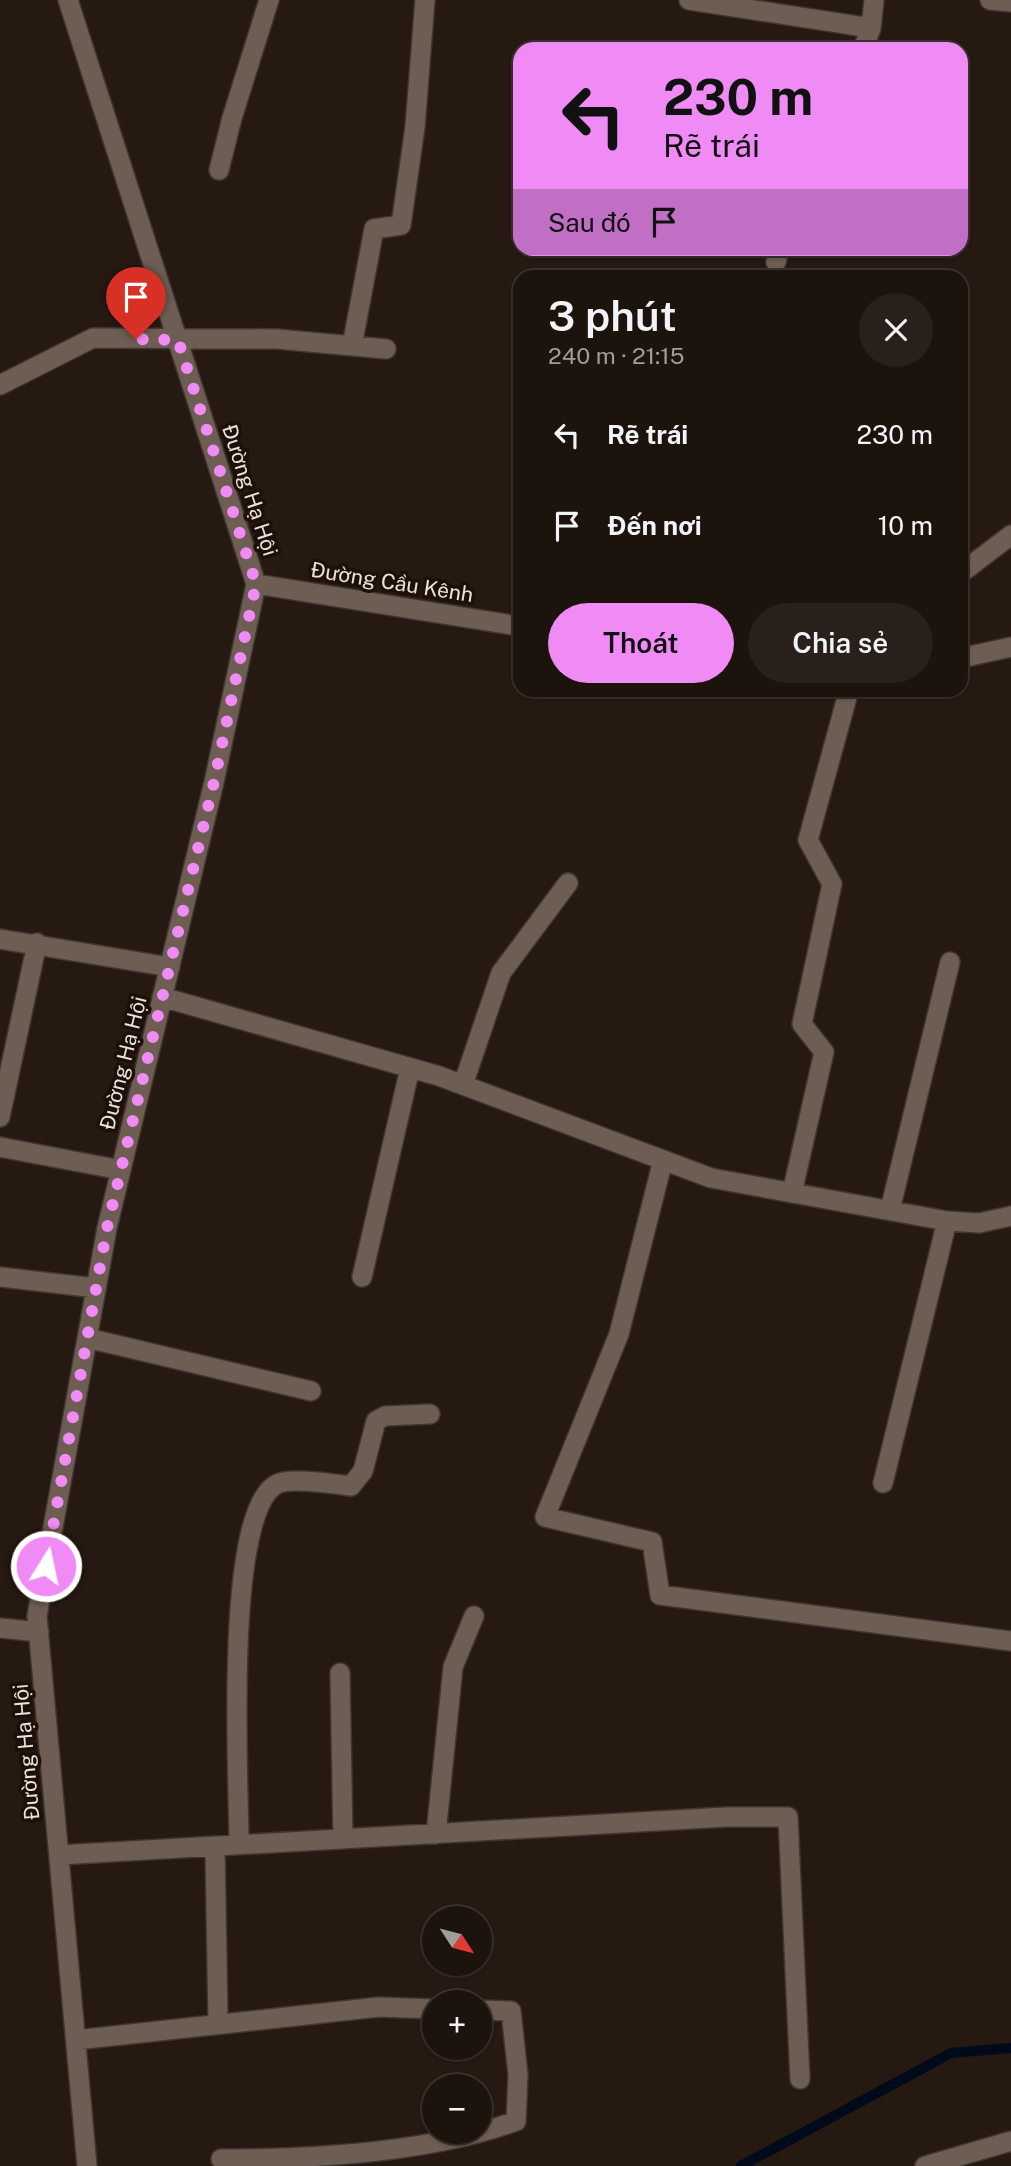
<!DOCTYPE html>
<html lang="vi">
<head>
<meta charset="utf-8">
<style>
  :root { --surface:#1c130d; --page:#29201b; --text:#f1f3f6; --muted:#a09e9d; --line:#3a322e; --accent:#f08bf5 }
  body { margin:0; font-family:"Public Sans",sans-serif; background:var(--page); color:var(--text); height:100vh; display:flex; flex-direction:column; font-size:26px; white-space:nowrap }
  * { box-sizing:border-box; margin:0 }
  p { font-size:23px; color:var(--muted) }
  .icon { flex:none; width:38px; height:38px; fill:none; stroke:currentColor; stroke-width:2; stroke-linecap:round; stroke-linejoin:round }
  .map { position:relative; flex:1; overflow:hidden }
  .drawer { position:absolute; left:513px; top:270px; width:455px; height:427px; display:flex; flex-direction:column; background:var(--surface); border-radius:21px; box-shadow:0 2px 5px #0004,0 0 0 2px var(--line) }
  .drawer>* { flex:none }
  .hud { position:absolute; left:513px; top:42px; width:455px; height:214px; border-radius:21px; box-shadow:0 2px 5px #0004,0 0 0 2px var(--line); background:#f08bf5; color:#111; overflow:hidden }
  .needle { width:46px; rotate:126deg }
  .tools { position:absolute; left:422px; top:1906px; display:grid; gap:14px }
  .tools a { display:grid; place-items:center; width:70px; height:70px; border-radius:50%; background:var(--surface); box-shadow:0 2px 5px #0004,0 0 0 2px var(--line); font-size:35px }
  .pin { position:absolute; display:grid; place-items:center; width:60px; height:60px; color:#fff; margin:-72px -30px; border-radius:50% 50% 50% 0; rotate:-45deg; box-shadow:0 0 7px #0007 }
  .pin .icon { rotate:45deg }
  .me { position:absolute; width:77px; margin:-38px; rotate:10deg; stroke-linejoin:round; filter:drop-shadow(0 0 5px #0008) }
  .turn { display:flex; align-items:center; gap:24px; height:147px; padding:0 35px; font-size:32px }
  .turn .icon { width:91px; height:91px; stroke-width:2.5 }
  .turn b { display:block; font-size:49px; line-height:60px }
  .then { display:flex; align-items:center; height:66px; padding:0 35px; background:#0003; gap:14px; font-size:26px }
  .round { display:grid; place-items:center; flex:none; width:74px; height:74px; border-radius:37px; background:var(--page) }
  .headline { display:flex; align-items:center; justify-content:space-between; height:119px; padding:0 35px }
  h1 { font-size:42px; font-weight:600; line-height:52px }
  .primary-button { display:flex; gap:14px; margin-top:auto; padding:14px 35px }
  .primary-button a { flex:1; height:80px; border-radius:42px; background:var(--accent); color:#111; font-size:28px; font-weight:600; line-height:80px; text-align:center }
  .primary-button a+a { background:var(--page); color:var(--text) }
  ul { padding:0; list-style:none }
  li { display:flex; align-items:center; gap:21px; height:91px; padding:0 35px }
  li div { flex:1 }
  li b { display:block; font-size:26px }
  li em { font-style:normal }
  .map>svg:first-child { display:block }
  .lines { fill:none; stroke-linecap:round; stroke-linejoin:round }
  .stream { stroke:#000a1b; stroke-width:10 }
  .minor-casing { stroke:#403631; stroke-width:22 }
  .minor { stroke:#6d5d53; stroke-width:19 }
  .route { stroke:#f08bf5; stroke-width:12; stroke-dasharray:0 21.6 }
  .labels { text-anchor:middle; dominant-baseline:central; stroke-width:7; stroke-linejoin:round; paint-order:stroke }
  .street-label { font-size:21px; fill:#ece2dd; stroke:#1c1008 }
</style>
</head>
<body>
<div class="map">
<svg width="1011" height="2166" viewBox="0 0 1011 2166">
  <rect width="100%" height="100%" fill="#261911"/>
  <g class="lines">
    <path class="stream" d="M741,2166l210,-113 60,-5"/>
    <defs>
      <path id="minor" d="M68,0l188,584 -42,198 -107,446 -70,388 50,550
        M689,0l182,28
        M990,0l21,2
        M863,49l8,-21 3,-28
        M219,170l13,-52 37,-118
        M776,262l3,-14
        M352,346l22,-117 27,-4 14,-98 10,-127
        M0,385l93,-47 184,1 109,10
        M961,573l50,-38
        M256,584l256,41 8,-2
        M961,658l50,-11
        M0,939l170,28
        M162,997l277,79 272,102 236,43 32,2 32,-7
        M463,1085l38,-112 67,-90
        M0,1117l37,-174
        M0,1147l121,23
        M663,1160l-44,174 -74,183 107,25 8,53 351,46
        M792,1193l32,-141 -22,-28 30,-140 -24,-44 41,-150
        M890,1210l60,-248
        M0,1277l96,11
        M362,1277l48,-209
        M87,1338l224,53
        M883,1483l64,-262
        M0,1628l39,4
        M340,1673l3,166
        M436,1834l17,-167 21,-51
        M239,1844c0,-61 -16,-332 38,-360 13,-7 57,0 74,2l12,-15 13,-50 9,-5 45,-2
        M215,1847l3,177
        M59,1855l667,-38h62l12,262
        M76,2040l303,-33 55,2
        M221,2159c92,0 209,-6 295,-38l2,-46 -7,-64 -31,-1
        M925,2166l86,-25"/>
    </defs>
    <use href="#minor" class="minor-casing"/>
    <use href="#minor" class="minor"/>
  </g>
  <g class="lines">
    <path class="route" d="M46,1566l61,-338 107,-446 42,-198 -78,-244 -42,-1"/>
  </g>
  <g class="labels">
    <g class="street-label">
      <text transform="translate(250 490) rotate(72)">Đường Hạ Hội</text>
      <text transform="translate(392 582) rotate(9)">Đường Cầu Kênh</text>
      <text transform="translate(123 1063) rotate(-76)">Đường Hạ Hội</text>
      <text transform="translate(26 1752) rotate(-95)">Đường Hạ Hội</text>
    </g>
  </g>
</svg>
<div class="tools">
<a><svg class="needle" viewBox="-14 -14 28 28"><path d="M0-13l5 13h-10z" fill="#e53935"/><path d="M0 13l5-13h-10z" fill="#a09e9d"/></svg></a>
<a>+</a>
<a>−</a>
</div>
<div class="pin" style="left:136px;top:339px;background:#d93025"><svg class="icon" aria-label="arrive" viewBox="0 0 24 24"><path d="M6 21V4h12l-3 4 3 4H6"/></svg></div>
<svg class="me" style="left:46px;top:1566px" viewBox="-20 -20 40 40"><circle r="17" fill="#f08bf5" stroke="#fff" stroke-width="3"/><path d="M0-11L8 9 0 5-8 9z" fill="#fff"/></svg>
<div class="hud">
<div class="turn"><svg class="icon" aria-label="left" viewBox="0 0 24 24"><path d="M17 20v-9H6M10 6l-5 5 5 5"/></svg><div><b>230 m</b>Rẽ trái</div></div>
<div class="then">Sau đó<svg class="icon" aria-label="arrive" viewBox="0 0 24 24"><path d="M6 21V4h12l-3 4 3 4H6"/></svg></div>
</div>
<section class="drawer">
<div class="headline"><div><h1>3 phút</h1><p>240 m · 21:15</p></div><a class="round"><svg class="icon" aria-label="close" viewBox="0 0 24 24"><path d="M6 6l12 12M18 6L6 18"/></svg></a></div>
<ul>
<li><svg class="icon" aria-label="left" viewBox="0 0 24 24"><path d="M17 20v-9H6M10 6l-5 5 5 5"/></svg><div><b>Rẽ trái</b></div><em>230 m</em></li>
<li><svg class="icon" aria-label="arrive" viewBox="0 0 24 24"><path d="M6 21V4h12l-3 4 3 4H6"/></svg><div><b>Đến nơi</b></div><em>10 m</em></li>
</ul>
<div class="primary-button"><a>Thoát</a><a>Chia sẻ</a></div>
</section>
</div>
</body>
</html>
